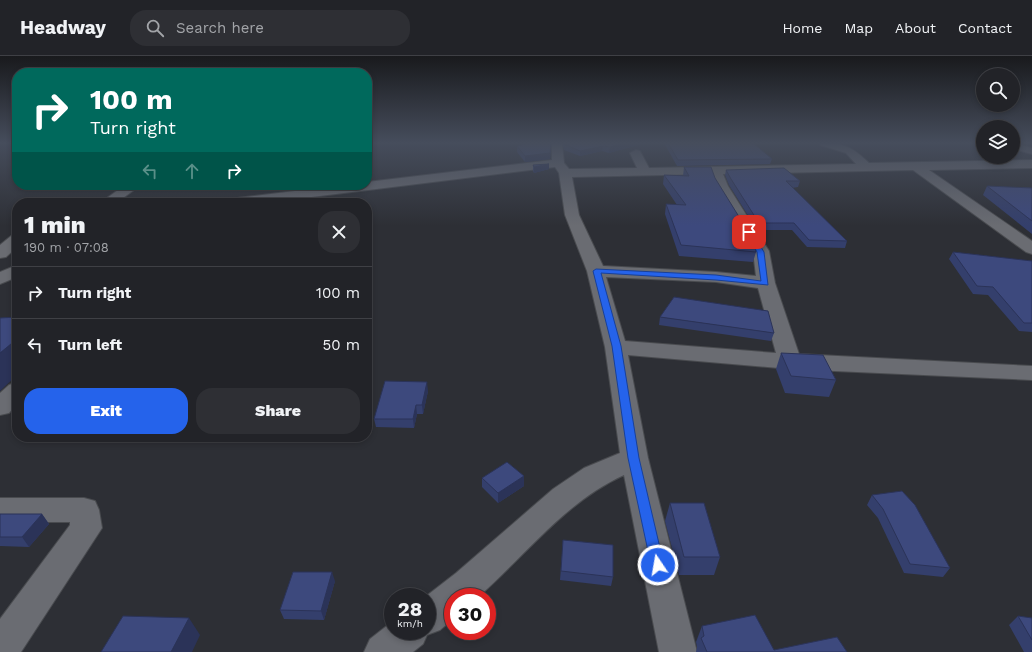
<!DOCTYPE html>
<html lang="en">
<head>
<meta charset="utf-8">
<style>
  :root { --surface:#222328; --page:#2e2f34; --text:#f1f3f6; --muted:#a2a4a8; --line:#3f4045; --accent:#2563eb }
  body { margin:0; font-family:"Work Sans",sans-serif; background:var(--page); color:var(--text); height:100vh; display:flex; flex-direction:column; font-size:15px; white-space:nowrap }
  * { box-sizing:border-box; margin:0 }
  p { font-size:13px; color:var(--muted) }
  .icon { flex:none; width:22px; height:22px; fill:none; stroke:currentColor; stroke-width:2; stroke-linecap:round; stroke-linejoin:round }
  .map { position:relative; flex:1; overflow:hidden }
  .details { position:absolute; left:12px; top:142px; width:360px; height:244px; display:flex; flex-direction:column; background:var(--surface); border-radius:16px; box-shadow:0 2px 6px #0003,0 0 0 1px var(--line) }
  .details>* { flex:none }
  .banner { position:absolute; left:12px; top:12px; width:360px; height:122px; border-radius:16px; box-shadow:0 2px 6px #0003,0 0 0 1px var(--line); background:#00695c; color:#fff; overflow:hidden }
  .fabs { position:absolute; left:976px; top:12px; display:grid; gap:8px }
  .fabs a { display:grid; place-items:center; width:44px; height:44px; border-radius:50%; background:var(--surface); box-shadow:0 2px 6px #0003,0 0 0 1px var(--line); font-size:20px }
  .speed { position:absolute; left:384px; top:532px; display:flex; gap:8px; font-size:20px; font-weight:700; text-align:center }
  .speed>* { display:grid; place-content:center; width:52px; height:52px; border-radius:50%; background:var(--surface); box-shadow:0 2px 6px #0003,0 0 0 1px var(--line); line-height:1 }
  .speed small { font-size:10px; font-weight:400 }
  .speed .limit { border:6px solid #d22; background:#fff; color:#111 }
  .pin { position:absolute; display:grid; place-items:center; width:34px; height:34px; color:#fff; margin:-17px; border-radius:8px; box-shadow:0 2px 6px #0006 }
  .me { position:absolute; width:44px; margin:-22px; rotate:348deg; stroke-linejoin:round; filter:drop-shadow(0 0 3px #0008) }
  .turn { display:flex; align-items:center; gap:14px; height:84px; padding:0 12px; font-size:18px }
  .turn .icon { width:52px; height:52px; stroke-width:2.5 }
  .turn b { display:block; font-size:28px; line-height:34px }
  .lanes { display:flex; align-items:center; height:38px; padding:0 12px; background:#0003; justify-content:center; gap:20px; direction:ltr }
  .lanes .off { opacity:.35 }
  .round { display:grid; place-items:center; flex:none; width:42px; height:42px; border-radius:16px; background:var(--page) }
  .headline { display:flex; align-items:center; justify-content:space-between; height:68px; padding:0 12px }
  h1 { font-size:24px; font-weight:800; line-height:30px }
  .cta { display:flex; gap:8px; margin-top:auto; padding:8px 12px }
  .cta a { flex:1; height:46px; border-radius:16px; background:var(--accent); color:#fff; font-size:16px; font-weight:800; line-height:46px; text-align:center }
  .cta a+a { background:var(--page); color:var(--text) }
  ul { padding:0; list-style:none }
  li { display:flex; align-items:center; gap:12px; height:52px; padding:0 12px; border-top:1px solid var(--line) }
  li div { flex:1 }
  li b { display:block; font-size:15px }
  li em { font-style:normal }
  header { display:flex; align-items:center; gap:24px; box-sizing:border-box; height:56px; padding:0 20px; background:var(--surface); border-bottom:1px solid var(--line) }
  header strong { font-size:19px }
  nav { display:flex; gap:22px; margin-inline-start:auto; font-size:14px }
  .search { width:280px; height:36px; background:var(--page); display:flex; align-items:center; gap:10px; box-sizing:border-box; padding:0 14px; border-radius:16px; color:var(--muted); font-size:15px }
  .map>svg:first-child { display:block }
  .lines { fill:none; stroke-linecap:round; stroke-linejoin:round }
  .minor-casing { stroke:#494b4f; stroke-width:2 }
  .minor { fill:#6a6c72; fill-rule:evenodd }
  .wall { fill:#343f6c }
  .shaded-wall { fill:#2b3358 }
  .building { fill:#3d497d; stroke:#2b3358 }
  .route { fill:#2563eb; stroke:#184099 }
</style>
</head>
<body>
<header>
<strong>Headway</strong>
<div class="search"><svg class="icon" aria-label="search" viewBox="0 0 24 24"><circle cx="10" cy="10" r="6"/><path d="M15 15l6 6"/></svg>Search here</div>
<nav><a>Home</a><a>Map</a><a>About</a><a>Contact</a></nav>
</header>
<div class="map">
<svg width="1032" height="596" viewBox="0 0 1032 596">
  <rect width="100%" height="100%" fill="#2d2f35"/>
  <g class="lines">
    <defs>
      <path id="minor" d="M552,87h10l2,20 5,6 68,-1 -7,-15 6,-3 4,1 9,17 207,-4 -10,-11 -26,-8 -1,-2c25,0 32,3 50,20l163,-3v8l-103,2 103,71v13l-6,-2 -113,-82 -190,4 5,12 41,65 6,32 24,71 233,12v14l-242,-11 -162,-14 20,103 49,194h-38l-35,-177c-59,27 -98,80 -146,122h-25v22l-13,11 -13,5 -4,9 -10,8h-49l6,-13 23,-18v10h34v-34h-2l31,-24 97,-84 31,-21 36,-15 -15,-106 -18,-76 -22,-56 -6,-42 -4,-6 -292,36h-41l2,-3 5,-1 115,-14h23v-3l185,-22zM710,118l4,12 39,65 3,25 -40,-4 -113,-6 -24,-51 -7,-38zM606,221l110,5 42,6 18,65 -151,-12z
        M1013,87l19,5v6l-19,-5z
        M125,129h16l-25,18h-16z
        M17,178v13l-11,10 -6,1v-13l11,-9z
        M17,209v12l-17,7v-12z
        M17,326v22l-8,9 -9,2v-22l9,-8z
        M0,442h84l11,3 4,9 3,18 -81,124h-21v-33l70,-94v-3h-70z"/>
    </defs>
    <use href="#minor" class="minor-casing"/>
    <use href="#minor" class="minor"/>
  </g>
  <path class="wall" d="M551,87l-1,16 -25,3 -8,-10v-6z
    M562,87h83l-36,10 -7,-2 -22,5 -16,-6z
    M664,87h89l19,16 -2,5 -93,2z
    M533,109l16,4 -15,4 -1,-2z
    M684,111l31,11 41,74 -3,10 -74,-6 -14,-42 1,-10 11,1 -14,-21 1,-9 19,1z
    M726,114l74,11 -2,6 -6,1 55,53 -2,7 -38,-1 -15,-17h-35l-28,-45 -4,-10z
    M987,130l45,2v46l-49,-39z
    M953,196l79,9v71l-13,-1 -31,-36 -15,-1 -24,-35z
    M660,261l114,16 -3,8 -112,-16z
    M781,297l55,27 -7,17 -44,-4 -9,-24z
    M428,335l-5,23h-6l-3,14 -38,-1 -2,-8z
    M524,420v10l-26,17 -16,-16v-9z
    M872,439l78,73 -7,9 -39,-4 -26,-55 -11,-13z
    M670,447l50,54 -6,18h-35l-14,-54z
    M0,458h42l7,10 -20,23 -29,-1z
    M563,484l50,37 -2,9 -51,-6z
    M335,525l-11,39 -40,-1 -4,-9z
    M1018,560l14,2v34h-8l-15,-27z
    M702,570l72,24 73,2h-151l1,-5 -1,-5z"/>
  <path class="shaded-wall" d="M551,87l-1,16 -25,3v-6z
    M626,87h19l-36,10 1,-6z
    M603,90l-1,5 -22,5v-5z
    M549,108v5l-15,4v-6z
    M17,283v36l-17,16v-38z
    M427,326l1,9 -5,23 -1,-9z
    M416,349l1,9 -3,14 -1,-9z
    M524,420v10l-26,17v-10z
    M42,458l7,10 -20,23 -7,-10z
    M332,516l3,9 -11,39 -3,-9z
    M189,562l11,17 -8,17h-21z"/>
  <path class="building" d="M528,87h23l-1,10 -25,3 -8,-10z
    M564,87h62l-16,4 -7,-1 -23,5 -16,-7z
    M668,87h85l19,16 -94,1z
    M549,108l-15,3 -1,-2z
    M684,111h27l4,11 39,63 2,11 -75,-7 -15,-41 20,1 -22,-30 25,1z
    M784,112l16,13h-14l61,60 -38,-1 -15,-17h-35l-28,-44 -5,-9z
    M987,130l45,2v33z
    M953,196l79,9v62h-8l-31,-36 -16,-1z
    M674,241l94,14 6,22 -114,-16z
    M17,261v22l-17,14v-35z
    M781,297l42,2 13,25 -45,-4z
    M385,325l42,1 -5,23h-6l-3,14h-39z
    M507,406l17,14 -26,17 -16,-15z
    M902,435l13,14 35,63 -40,-4 -27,-55 -11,-14z
    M670,447h34l16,54h-36z
    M0,458h42l-20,23h-22z
    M563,484l50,5v32l-52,-6z
    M293,516h39l-11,39 -41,-1z
    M755,559l19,35 63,-13 10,15h-140l-6,-14 3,-2 -2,-10z
    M123,560l66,2 -18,34h-70z
    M1018,560l14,2v22z"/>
  <linearGradient id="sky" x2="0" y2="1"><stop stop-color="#191a1d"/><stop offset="0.51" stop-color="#464d5c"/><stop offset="1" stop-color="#464d5c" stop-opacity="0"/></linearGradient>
  <rect width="1032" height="170" fill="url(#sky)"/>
  <path class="route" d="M747,175h4l13,21 4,33 -52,-5 -115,-7 20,73 18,112 25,107 -2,4 -4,2 -5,-2 -2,-4 -23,-107 -16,-112 -19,-75 3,-2 120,6 45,6 -4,-29 -11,-20z"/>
</svg>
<div class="fabs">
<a><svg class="icon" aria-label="search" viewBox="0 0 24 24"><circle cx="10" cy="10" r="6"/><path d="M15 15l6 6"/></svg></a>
<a><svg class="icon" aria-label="layers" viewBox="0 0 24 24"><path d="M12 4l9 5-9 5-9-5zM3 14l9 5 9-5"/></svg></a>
</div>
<div class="speed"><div>28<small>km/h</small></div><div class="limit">30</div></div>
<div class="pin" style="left:749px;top:176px;background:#d93025"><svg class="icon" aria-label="arrive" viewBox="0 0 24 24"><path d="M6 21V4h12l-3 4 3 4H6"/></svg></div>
<svg class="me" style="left:658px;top:509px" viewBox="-20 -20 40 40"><circle r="17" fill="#2563eb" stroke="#fff" stroke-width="3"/><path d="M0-11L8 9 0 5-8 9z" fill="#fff"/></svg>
<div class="banner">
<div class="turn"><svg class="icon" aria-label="right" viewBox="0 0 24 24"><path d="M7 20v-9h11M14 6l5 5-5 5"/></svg><div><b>100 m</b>Turn right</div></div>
<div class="lanes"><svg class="icon off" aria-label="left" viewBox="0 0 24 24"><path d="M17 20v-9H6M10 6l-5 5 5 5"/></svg><svg class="icon off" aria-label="ahead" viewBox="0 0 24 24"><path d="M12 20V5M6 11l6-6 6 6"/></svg><svg class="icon" aria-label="right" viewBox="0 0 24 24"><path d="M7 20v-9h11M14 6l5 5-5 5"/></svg></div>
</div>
<section class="details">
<div class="headline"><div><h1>1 min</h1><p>190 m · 07:08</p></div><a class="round"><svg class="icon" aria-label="close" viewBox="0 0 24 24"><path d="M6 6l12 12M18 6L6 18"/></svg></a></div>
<ul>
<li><svg class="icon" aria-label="right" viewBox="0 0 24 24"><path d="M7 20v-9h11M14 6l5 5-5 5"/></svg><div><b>Turn right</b></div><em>100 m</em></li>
<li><svg class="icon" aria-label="left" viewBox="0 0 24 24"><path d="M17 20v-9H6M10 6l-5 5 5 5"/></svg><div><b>Turn left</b></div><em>50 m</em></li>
</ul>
<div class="cta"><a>Exit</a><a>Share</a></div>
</section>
</div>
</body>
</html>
